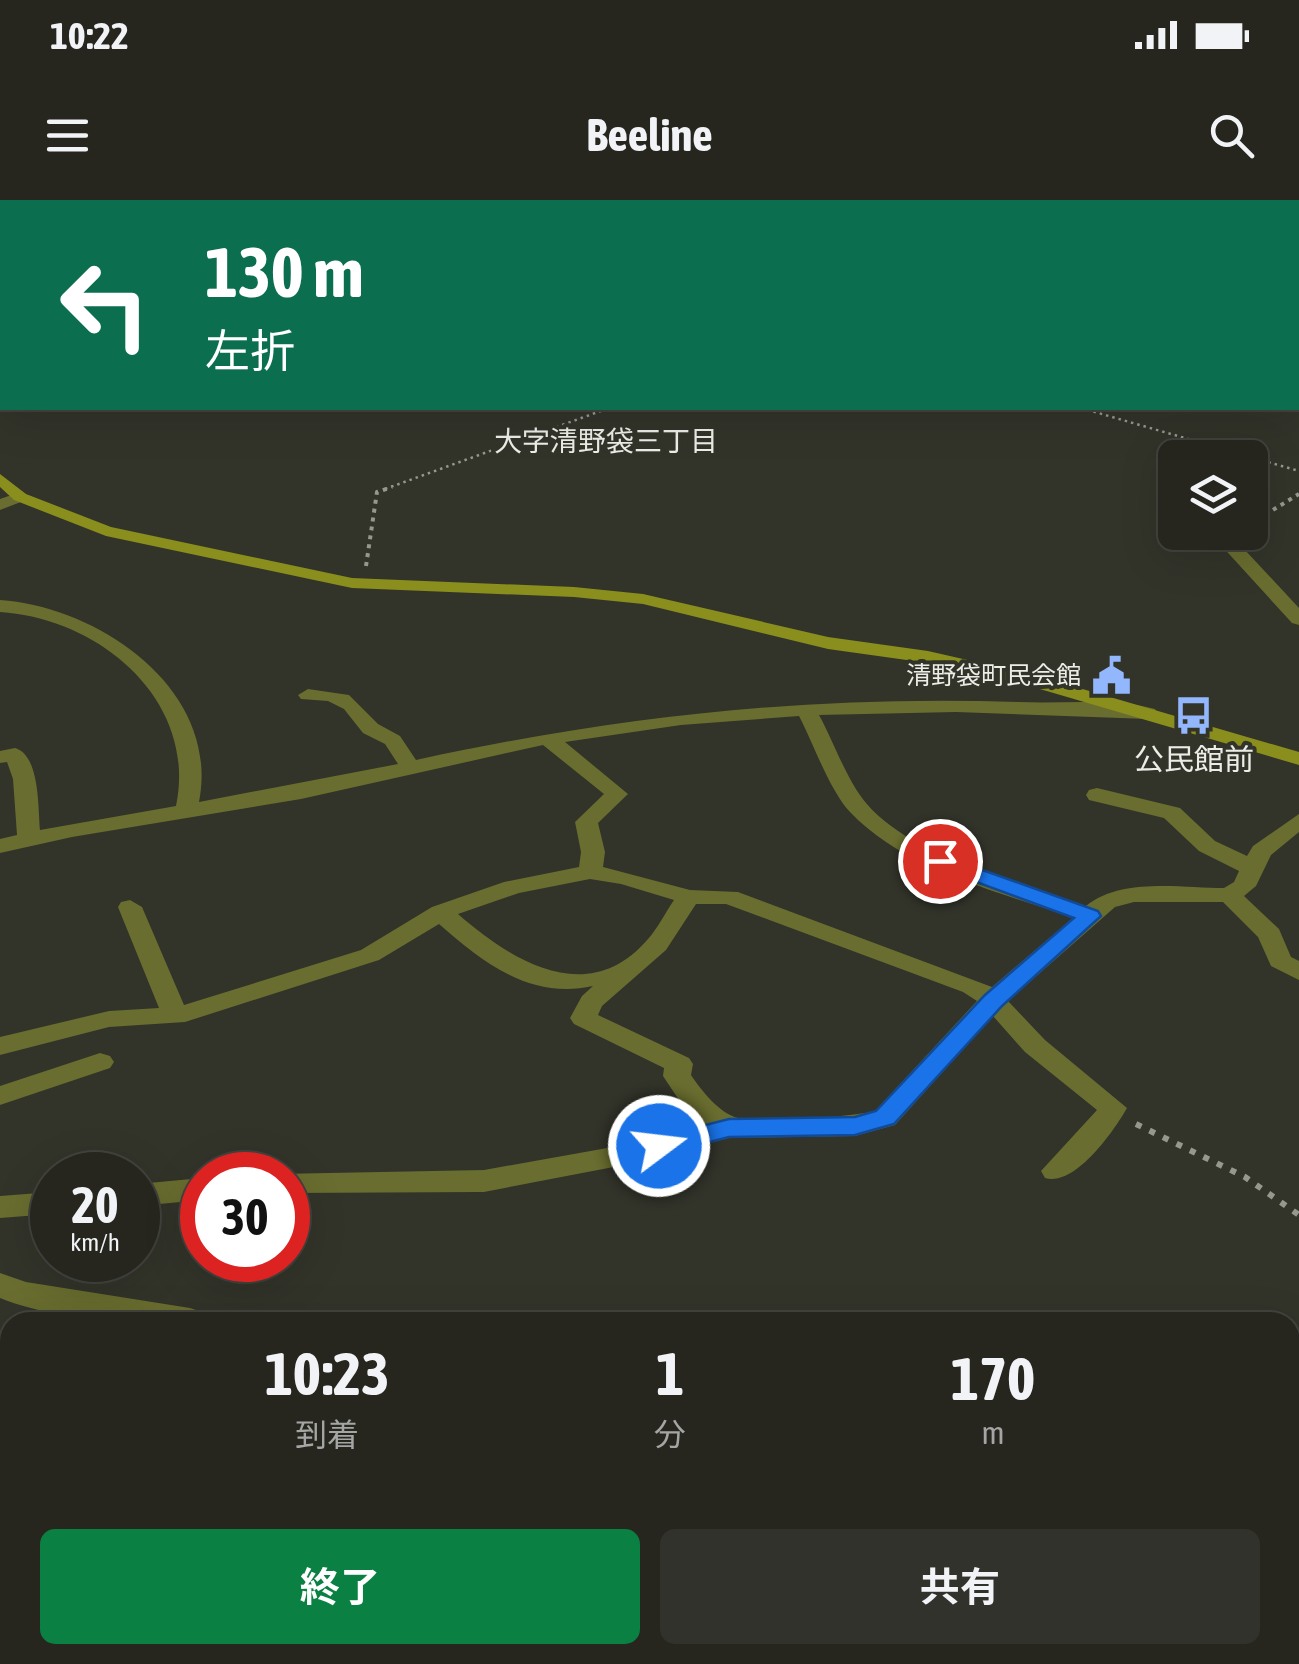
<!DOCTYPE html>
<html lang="ja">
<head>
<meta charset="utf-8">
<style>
  :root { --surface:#26261f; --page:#32322c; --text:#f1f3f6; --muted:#a4a5a4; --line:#42433d; --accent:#0b8043 }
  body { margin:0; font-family:"Asap Condensed","Noto Sans JP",sans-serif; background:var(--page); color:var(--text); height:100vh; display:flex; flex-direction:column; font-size:38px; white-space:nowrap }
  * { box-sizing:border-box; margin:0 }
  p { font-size:32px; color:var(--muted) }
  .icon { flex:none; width:55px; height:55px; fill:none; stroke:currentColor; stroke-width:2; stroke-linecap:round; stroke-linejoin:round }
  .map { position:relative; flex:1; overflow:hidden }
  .sheet { position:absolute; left:0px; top:1112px; width:1300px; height:352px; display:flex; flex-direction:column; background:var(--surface); border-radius:30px 30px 0 0; box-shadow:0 10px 40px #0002,0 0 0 2px var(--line) }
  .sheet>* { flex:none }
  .guide { position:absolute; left:0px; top:0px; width:1300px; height:210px; box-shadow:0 10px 40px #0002,0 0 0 2px var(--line); background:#0b6e4f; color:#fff; overflow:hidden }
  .controls { position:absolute; left:1158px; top:240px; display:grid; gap:20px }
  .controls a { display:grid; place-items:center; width:110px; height:110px; border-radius:15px; background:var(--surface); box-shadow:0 10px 40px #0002,0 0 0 2px var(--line); font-size:50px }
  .speed { position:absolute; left:30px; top:952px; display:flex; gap:20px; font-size:50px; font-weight:700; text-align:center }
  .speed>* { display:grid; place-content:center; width:130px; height:130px; border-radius:50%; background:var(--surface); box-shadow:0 10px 40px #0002,0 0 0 2px var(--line); line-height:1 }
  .speed small { font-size:25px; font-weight:400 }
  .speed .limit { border:15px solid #d22; background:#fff; color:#111 }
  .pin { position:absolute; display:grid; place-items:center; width:85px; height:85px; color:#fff; margin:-42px; border:5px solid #fff; border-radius:50%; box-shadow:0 2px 10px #0007 }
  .me { position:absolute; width:110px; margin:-55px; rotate:75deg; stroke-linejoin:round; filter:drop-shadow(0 0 8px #0008) }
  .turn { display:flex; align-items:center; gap:35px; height:210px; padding:0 40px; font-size:45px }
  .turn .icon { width:130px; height:130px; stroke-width:2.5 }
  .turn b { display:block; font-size:70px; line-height:85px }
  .eta { display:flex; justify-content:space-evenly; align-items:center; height:170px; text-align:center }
  .eta b { font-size:60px; font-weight:700; line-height:70px }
  .action { display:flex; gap:20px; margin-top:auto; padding:20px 40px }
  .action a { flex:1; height:115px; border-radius:15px; background:var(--accent); color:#fff; font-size:40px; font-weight:700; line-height:115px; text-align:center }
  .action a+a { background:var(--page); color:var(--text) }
  .status { display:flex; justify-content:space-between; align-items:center; height:70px; padding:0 50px; background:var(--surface); direction:ltr }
  .status svg { height:28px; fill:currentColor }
  header { display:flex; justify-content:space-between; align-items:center; height:130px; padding:0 40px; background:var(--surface); font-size:45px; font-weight:700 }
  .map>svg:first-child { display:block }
  .built { fill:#3b3d2c }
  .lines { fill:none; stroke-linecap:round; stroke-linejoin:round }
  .path-far3 { stroke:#96978f; stroke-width:2.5; stroke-dasharray:2.5 4; stroke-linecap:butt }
  .path-far2 { stroke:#96978f; stroke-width:4; stroke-dasharray:4 5; stroke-linecap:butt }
  .path-far1 { stroke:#96978f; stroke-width:6; stroke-dasharray:6 9; stroke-linecap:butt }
  .path { stroke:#96978f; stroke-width:8; stroke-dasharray:8 11; stroke-linecap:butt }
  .street { fill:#696d2f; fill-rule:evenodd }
  .secondary { fill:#898e1d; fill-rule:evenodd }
  .route { fill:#1a73e8; stroke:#114b97; stroke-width:2.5 }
  .labels { text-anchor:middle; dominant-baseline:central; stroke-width:8; stroke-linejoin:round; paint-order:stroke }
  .far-poi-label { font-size:25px; fill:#ecede7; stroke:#323329; text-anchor:end }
  .far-neighbourhood-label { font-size:28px; fill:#ecede7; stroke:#323329 }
  .poi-label { font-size:30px; fill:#ecede7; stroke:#323329 }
</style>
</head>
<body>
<div class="status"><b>10:22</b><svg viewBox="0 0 49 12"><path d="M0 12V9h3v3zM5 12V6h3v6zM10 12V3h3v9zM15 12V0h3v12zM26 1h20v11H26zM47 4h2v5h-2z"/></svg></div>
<header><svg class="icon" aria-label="menu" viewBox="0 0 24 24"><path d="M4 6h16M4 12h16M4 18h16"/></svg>Beeline<svg class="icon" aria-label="search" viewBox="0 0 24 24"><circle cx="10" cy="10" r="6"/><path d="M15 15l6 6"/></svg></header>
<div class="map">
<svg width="1299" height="1464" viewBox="0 0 1299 1464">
  <rect width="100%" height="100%" fill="#323329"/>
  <path class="built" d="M0,0h250l9,2h-257l-2,128z"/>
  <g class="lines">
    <path class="path-far3" d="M1196,2l8,-2
      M1081,208l218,63
      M385,289l224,-81"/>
    <path class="path-far2" d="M1250,324l49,-30
      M366,366l11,-74 15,-5"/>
    <path class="path-far1" d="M1136,924l109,53 54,38"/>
    <path class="path" d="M0,1306l10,6
      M247,1455l15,9"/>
    <path class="street" d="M261,0h19l1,2h-17z
      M0,172h2v8h-2z
      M20,292l6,2v6l-26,10v-11z
      M1219,335h12l68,73v17l-7,-2 -73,-80z
      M0,400c100,7 221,90 199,202l199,-38 -13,-20 -22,-11 -19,-24 -16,-8 -27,-2 -3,-4 10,-6 41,6 29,29 22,12 16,24c202,-44 396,-65 603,-58 43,2 94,-4 136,7l3,4 -3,4 -7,2 -192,-7 -137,3c15,27 27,64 47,88 45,54 155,80 220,103 35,-29 96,-18 138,-18l10,-6 5,-11 -40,-20 -35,-33 -75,-18 -3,-5 3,-5 8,-2 83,20 35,33 32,15 6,-10 46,-32v18l-28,23 -15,31 -12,10 35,33 12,28 8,4v19l-28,-14 -13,-29 -35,-35h-89l-19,5 -107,94 37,39 82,68c-13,23 -52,79 -82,70l-4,-7 56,-61 -72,-58 -32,-36 -98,109 -40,11 -126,2 -105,27 -140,27 -196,1v-18l-11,-1 207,-4 140,-25 81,-21 -22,-18 -20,-30 1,-8 -90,-44 -4,-6 12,-22 11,-10c-62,14 -110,-23 -154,-62l-60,36 -194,62 -76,5 -109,28v-18l109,-26 50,-3 -41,-101 3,-5 9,-2 12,7 42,98 177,-55 71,-43 72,-25 75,-15 2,-15 -6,-30 29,-28 -61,-49 -242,54 -229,38 -72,16v-14l17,-4 -4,-56 -6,-17 -7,1v-12l15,-3c25,7 23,60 25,82l136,-24c22,-106 -77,-188 -176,-194zM799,516c14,27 31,75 51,96 56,59 149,79 223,106l-81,69 -254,-95 -48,-2 -87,-23 2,-15 -7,-29 30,-29 -63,-52 116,-17zM590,679l31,5 53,16c-9,13 -16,28 -26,39 -60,70 -136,22 -190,-25l61,-21zM696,704h30l237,88 14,9 -102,110c-24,6 -113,12 -137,7 -18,-4 -37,-28 -47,-43l2,-11 -4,-6 -91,-43 4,-9 64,-56z
      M100,853l10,3 4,6 -4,6 -110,37v-19z
      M202,978v22l-64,6v-22z
      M52,992v22l-52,4v-22z
      M0,1073l26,9 164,26 12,4 4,9c-47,10 -160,-3 -206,-23z"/>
    <path class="secondary" d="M902,0h21l1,2h-19z
      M1298,74h1v6h-1z
      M2,131v8l-2,1v-8z
      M0,274l26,20 85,33 241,51 222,9 69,7 185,43 100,14 110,25 261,76v13l-266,-78 -105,-24 -100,-14 -185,-45 -69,-7 -222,-9 -246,-52 -92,-36 -14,-13z"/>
  </g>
  <path class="route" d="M940,655l158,56 3,5 -99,90 -108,118 -39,11 -126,2 -70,18 -9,-2 -4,-7 4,-7 79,-20 126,-2 21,-6 109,-116 89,-77 -141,-52 -3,-5z"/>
  <defs>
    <symbol id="civic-bare" viewBox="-9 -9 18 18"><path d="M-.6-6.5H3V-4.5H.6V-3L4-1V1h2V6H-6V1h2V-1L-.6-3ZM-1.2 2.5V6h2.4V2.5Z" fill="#92b7fd" stroke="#323329" stroke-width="2.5" paint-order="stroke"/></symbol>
    <symbol id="bus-bare" viewBox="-9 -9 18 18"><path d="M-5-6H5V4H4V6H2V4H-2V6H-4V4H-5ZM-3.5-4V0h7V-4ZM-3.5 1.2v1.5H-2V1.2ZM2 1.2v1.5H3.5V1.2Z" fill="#92b7fd" stroke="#323329" stroke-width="2.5" paint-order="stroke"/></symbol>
  </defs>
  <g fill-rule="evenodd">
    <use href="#civic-bare" x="1084" y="448" width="55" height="55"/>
    <use href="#bus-bare" x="1166" y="488" width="55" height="55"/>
  </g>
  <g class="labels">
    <g class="far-poi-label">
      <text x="1081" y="475">清野袋町民会館</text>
    </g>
    <g class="far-neighbourhood-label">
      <text x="606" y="241">大字清野袋三丁目</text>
    </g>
    <g class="poi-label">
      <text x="1194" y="559">公民館前</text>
    </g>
  </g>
</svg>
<div class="controls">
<a><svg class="icon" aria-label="layers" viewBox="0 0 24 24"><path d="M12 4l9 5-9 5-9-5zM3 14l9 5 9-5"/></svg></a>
</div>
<div class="speed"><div>20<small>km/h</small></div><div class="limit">30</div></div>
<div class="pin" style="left:940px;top:661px;background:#d93025"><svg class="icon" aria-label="arrive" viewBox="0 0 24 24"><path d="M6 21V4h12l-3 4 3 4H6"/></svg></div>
<svg class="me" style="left:659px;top:946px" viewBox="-20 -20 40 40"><circle r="17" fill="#1a73e8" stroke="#fff" stroke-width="3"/><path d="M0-11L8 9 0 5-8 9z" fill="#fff"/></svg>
<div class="guide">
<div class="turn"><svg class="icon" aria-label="left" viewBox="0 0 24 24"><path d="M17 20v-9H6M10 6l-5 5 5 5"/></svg><div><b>130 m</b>左折</div></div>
</div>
<section class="sheet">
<div class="eta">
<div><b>10:23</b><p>到着</p></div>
<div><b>1</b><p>分</p></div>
<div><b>170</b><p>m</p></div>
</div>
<div class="action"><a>終了</a><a>共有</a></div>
</section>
</div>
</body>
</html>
